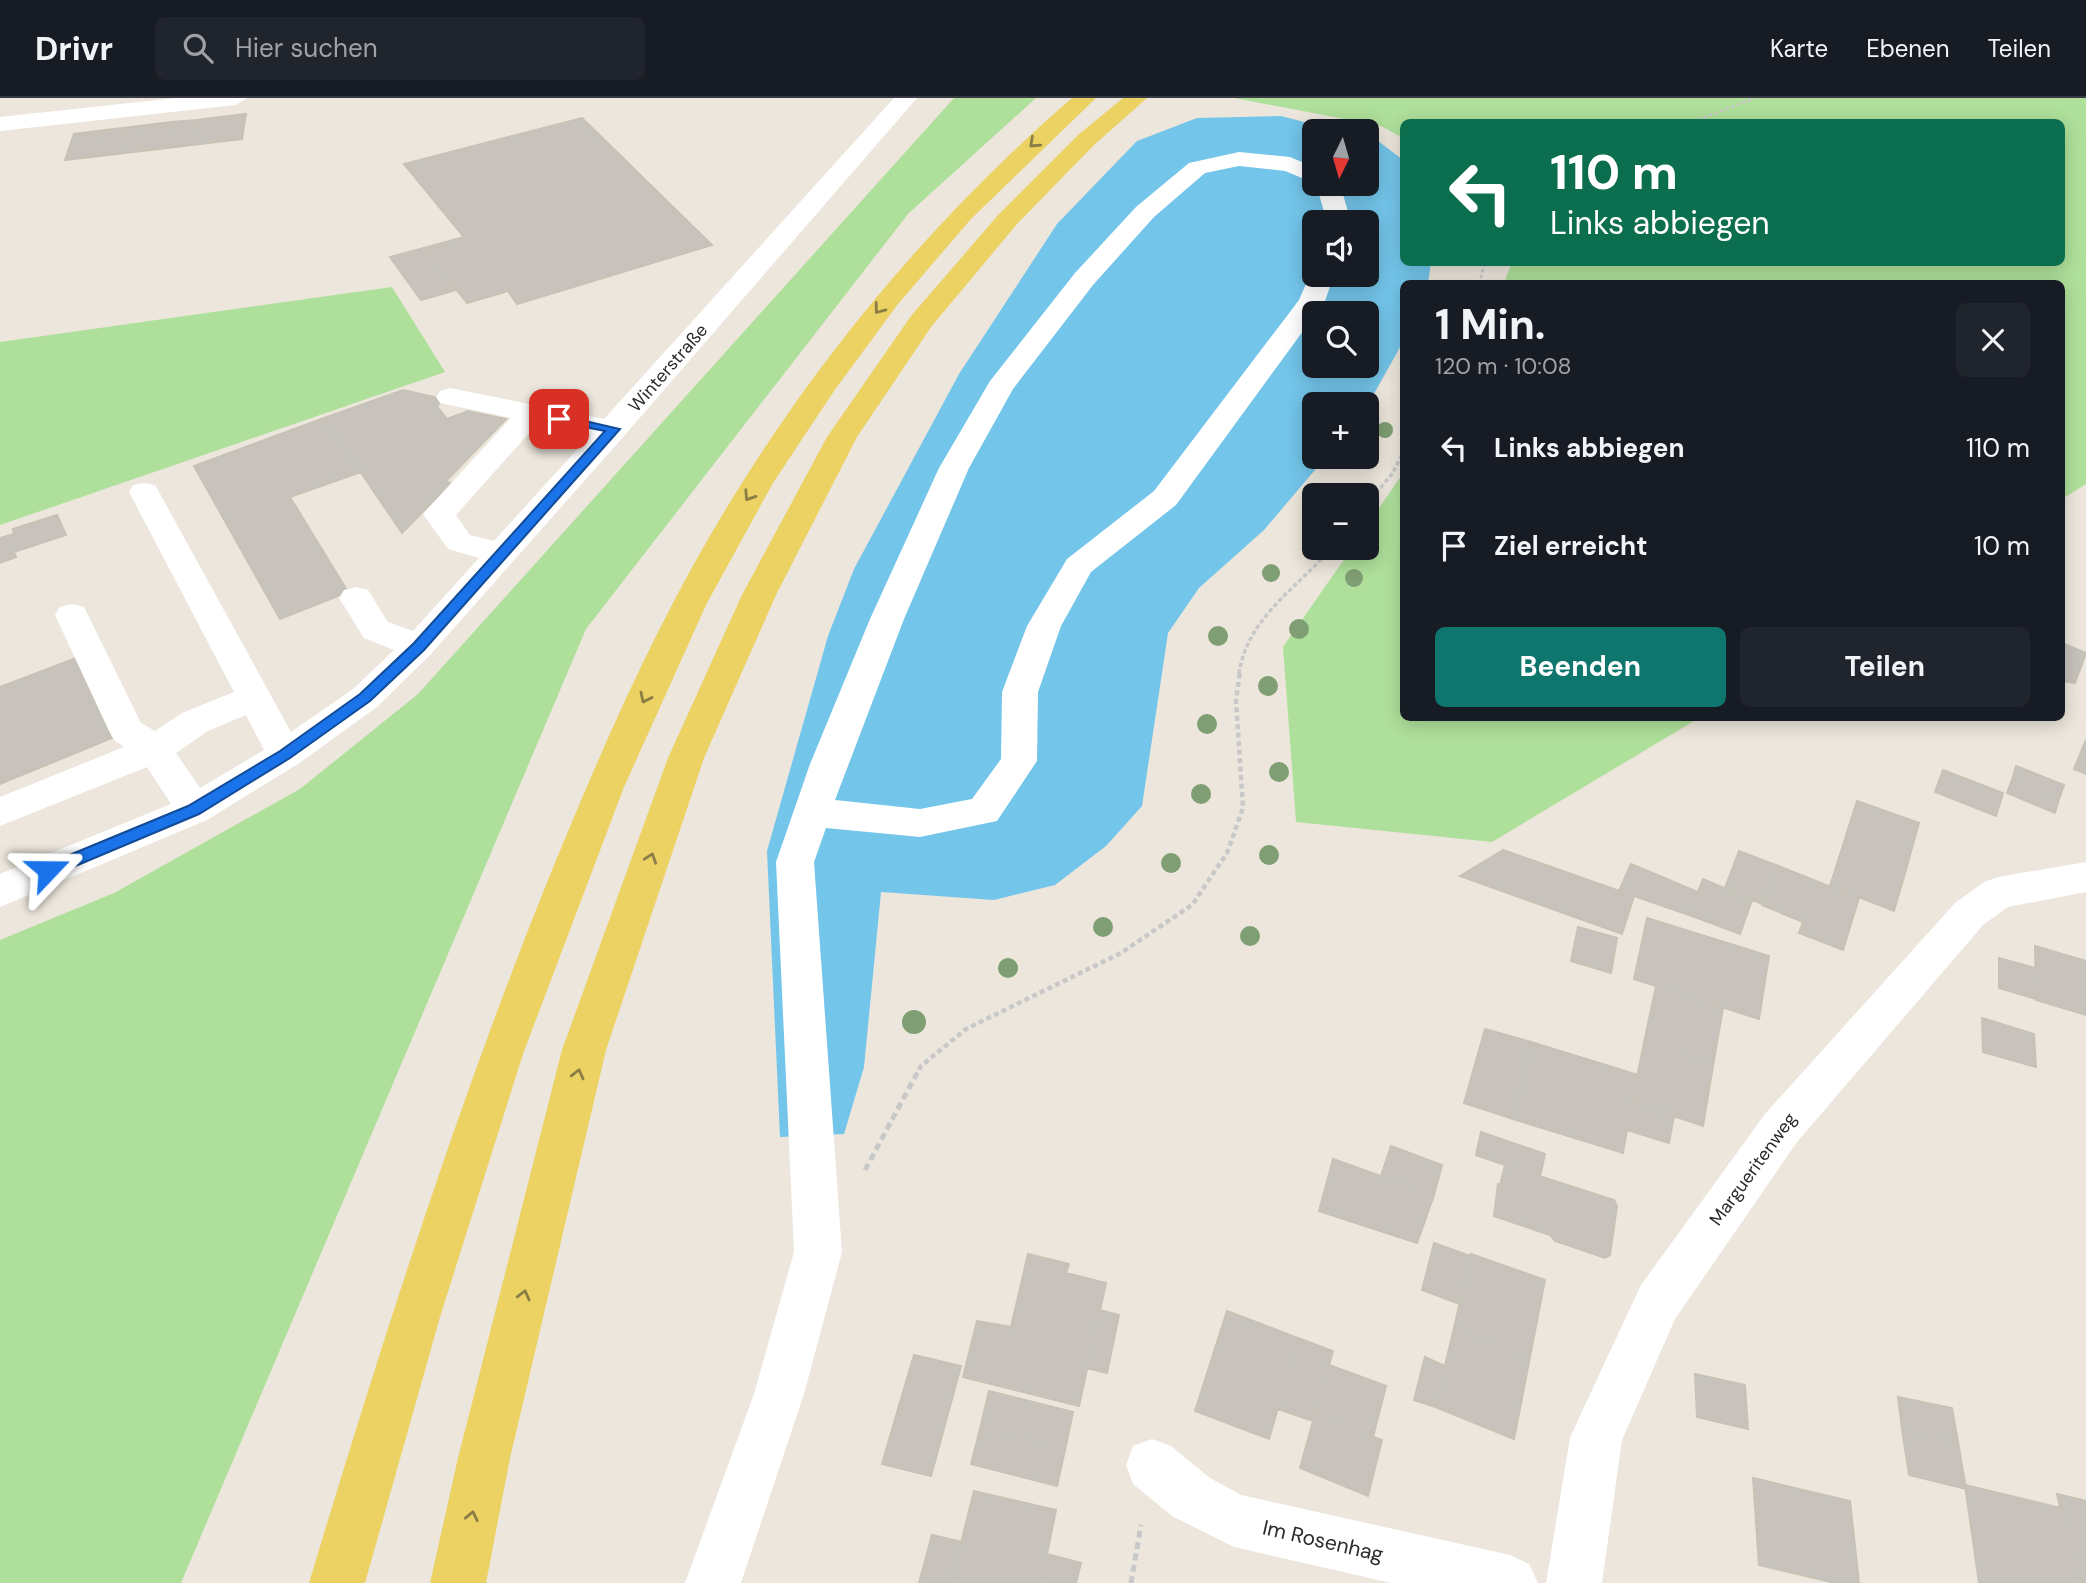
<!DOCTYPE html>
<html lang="de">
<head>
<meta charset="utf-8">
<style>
  :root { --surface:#171b24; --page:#20242c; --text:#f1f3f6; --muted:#9ea1a6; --line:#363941; --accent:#0f766e }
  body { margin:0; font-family:"DM Sans",sans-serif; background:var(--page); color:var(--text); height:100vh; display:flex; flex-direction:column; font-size:26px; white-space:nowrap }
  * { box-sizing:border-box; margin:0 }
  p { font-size:23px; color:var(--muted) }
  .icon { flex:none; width:38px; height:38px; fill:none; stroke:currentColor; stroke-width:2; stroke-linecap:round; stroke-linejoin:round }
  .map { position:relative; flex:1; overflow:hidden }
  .drawer { position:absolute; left:1400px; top:182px; width:665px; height:441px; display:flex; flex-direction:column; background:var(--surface); border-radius:10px; box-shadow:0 4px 18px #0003 }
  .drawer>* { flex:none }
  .top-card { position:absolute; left:1400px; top:21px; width:665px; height:147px; border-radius:10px; box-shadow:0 4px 18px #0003; background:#0b6e4f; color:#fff; overflow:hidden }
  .needle { width:46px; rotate:185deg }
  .tools { position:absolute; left:1302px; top:21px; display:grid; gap:14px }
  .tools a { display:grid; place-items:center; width:77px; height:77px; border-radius:10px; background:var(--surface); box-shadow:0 4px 18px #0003; font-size:35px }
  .pin { position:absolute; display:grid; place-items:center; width:60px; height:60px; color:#fff; margin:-30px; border-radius:14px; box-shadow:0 4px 10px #0006 }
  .me { position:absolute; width:77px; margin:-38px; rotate:67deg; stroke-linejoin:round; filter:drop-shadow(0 0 5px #0008) }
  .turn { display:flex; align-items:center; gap:24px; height:147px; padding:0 35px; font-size:32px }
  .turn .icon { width:91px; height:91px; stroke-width:2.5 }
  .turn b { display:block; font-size:49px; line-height:60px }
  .round { display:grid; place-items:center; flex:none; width:74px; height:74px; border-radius:10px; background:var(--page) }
  .head { display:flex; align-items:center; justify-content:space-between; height:119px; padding:0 35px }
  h1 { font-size:42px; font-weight:700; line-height:52px }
  .cta { display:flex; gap:14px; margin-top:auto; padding:14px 35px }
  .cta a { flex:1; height:80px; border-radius:10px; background:var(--accent); color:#fff; font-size:28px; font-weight:700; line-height:80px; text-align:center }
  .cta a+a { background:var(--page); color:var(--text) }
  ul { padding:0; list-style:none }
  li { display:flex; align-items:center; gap:21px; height:98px; padding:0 35px }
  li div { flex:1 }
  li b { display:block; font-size:26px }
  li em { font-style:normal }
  header { display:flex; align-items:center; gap:42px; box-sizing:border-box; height:98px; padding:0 35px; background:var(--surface); border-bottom:2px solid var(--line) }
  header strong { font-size:33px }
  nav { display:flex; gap:38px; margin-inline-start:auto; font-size:24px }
  .search { width:490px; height:63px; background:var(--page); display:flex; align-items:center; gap:18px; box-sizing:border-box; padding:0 24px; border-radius:10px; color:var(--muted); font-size:26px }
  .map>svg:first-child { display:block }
  .green { fill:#afe09b }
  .water { fill:#73c5ea; fill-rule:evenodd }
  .building { fill:#c7c3bc; stroke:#c7c2b6; stroke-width:2 }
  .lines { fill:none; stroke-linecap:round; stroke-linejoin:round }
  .path-far3 { stroke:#c8c8c8; stroke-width:2.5; stroke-dasharray:3.5 2.5; stroke-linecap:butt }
  .path-far2 { stroke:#c8c8c8; stroke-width:3.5; stroke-dasharray:4.5 2.5; stroke-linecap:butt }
  .path-far1 { stroke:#c8c8c8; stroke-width:4.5; stroke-dasharray:5 3.5; stroke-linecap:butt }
  .path { stroke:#c8c8c8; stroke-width:5; stroke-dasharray:7 4.5; stroke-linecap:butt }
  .minor { fill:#fff; fill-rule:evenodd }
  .major { fill:#ebd262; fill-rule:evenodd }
  .tree { fill:#809e73 }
  .oneway { stroke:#8a7e46 }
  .route { fill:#1a73e8; stroke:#114b97; stroke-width:2 }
  .labels { text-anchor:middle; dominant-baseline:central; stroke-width:6; stroke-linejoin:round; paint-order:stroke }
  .street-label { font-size:18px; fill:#2a2a2a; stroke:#fff }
  .near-street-label { font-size:21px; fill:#2a2a2a; stroke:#fff }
</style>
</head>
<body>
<header>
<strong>Drivr</strong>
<div class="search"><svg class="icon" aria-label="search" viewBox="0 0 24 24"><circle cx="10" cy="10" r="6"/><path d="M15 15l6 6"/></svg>Hier suchen</div>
<nav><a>Karte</a><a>Ebenen</a><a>Teilen</a></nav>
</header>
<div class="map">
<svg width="2086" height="1485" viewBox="0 0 2086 1485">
  <rect width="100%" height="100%" fill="#ece6dc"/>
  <path class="green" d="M954,0h82l-128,116 -322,415 -405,954h-181v-643l114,-47 186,-104 118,-95z
    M1234,0h852v386l-24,15v-215l-558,-1 8,-21h550v-140h-658l-1,16 -22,-12z
    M392,189l53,85 -445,153v-183z
    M1403,375l1,245h295l-207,124 -196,-20 -13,-175 69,-99h15v-22z"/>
  <path class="water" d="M1281,18l58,15h-25v53h53v-46l11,3 25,19 1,102 27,1 -3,20 -24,1 -1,58 -36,64 -53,-2v53h12l-62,73 -65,58 -31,45 -26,173 -36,40 -51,39 -61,15 -113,-8 -17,175 -20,67 -64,3 -13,-286 61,-215 26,-67 105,-195 98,-150 80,-83 60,-23zM1314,124h53v53h-53zM1314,215h53v53h-53z"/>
  <path class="building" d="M246,16l-4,25 -26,3 5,-25z
    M221,19l-5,25 -25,3 6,-25z
    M582,20l130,127 -195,59 -9,-13 -41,12 -43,-55 40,-11 -60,-73z
    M197,22l-6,25 -24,3 5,-26z
    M172,24l-5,26 -26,3 6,-26z
    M147,27l-6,26 -25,3 7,-26z
    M123,30l-7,26 -25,3 7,-26z
    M98,33l-7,26 -26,3 9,-26z
    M424,150l32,42 -35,10 -31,-43z
    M403,292l40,9 -6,7 10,13 21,-8 38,8 -60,62 5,2 -49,50 -78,-115z
    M324,320l37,54 -71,25 58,95 -68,27 -86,-153z
    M57,417l9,20 -52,17 2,5 -16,6v-25l14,-4 -1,-5z
    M2062,545l24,10 -11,30 -13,-2z
    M76,560l36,80 -112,46v-97z
    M2086,642v34l-12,-5z
    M2016,668l48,19 -5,14 -47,-19z
    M1943,672l60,23 -7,23 -61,-24z
    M2012,682l47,19 -4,14 -48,-20z
    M1857,703l62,22 -12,43 -63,-24z
    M1844,744l63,24 -13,45 -64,-25z
    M1503,752l131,46 -12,38 -162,-58z
    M1739,753l37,14 -14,39 -37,-16z
    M1631,766l67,28 -9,23 -70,-24z
    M1776,767l83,33 -16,52 -44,-17 4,-11 -41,-17z
    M1703,781l49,21 -12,34 -51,-19z
    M1647,820l122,38 -10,63 -125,-40z
    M1578,829l39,11 -6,35 -40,-12z
    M2035,848l51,15v54l-50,-15z
    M1999,860l36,10 1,31 -37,-11z
    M1656,888l67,22 -10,58 -69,-23z
    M1982,920l52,16 2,33 -53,-15z
    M1485,931l46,13 -18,77 -49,-16z
    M1531,944l107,33 -6,27 42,14 -5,27 -42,-13 -4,23 -110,-34z
    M1644,945l69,23 -10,60 -71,-24z
    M1481,1034l64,22 -5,23 -64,-22z
    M1391,1048l51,19 -8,30 -53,-19z
    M1333,1061l101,36 -17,48 -98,-32z
    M1505,1067l109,35 3,6 -7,49 -5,3 -50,-17 -5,-6 -56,-19 4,-32 2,1z
    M1434,1145l36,13 -11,48 -37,-14z
    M1028,1156l41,10 -3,9 40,10 -27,123 -116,-29 14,-56 34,6z
    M1471,1156l74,26 -15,77 -76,-29z
    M1100,1212l19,5 -12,58 -20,-5z
    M1227,1213l71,27 -29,101 -74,-28z
    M1454,1230l76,29 -16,82 -79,-32z
    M1298,1240l35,13 -20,70 -35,-12z
    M914,1257l47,11 -15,55 -48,-12z
    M1425,1259l20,9 -10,41 -21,-7z
    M1329,1267l57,21 -13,51 -58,-23z
    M1695,1276l50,11 3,44 -51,-12z
    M989,1293l84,21 -8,38 -85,-21z
    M1898,1299l54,11 6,34 -56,-13z
    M898,1311l48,12 -15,55 -49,-12z
    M1315,1316l67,26 -14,56 -68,-28z
    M980,1331l85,21 -8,36 -86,-22z
    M1902,1331l56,13 8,47 -57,-14z
    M1753,1380l97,23 9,82h-24l-76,-18z
    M1965,1387l100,24 15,74h-101z
    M974,1393l82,19 -15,73h-90z
    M2057,1396l29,7v82l-7,-2 -14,-72 -5,-1z
    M932,1437l30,7 -11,41h-32z
    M1047,1456l34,9 -5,20h-35z"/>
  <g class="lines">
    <path class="path-far3" d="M1692,24l63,-24
      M1479,186l6,-22"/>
    <path class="path-far2" d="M1367,406l25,-30 12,-23
      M1239,576c8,-57 58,-85 92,-126"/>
    <path class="path-far1" d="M915,979l6,-11 45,-37 155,-76 71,-48 35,-52 16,-45 -7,-108 4,-28"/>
    <path class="path" d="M865,1072l51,-95
      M1131,1485l10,-58"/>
    <path class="minor" d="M176,0h71l-11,7 -236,26v-14z
      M894,0h23l-293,338 -193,218 -54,53 -79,57 -91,56 -207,87v-33l171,-70 -24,-37 -147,59v-29l124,-50 -10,-7 -5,-9 -54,-116 5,-8 12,-3 12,3 57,116 14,8 27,-18 52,-21 -105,-200 4,-7 11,-2 11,2 4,7 132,240 62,-43 41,-39 -30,-12 -25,-40 5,-8 12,-3 12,3 20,32 25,9 66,-73 -31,-9 -25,-35 88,-96 -71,-15 -4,-6 4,-6 10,-3 154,31zM538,325l53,11 -97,107 -24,-6 -14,-20zM246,617l18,35 -64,38 -24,-35 32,-22z
      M1239,54l51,5 24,10v16l-29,-12 -46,-5 -34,7 -51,44 -61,68 -80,104 -44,79 -65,151 -69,181 85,9 52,-10 29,-40 1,-67 25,-66 40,-67 87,-68 145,-191 13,-30 2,5h20l-9,26 -149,204 -85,67 -30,54 -23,66 -1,69 -40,60 -77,16 -94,-9 -12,34 28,390 -38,142 -63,189h-56l69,-189 40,-142 -18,-390 34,-98 60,-145 69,-151 51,-87 85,-108 61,-66 53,-44z
      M1316,86h24l11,38h-24z
      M2086,764v30l-78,15 -25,18 -186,217 -122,177 -53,121 -20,143h-56l24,-145 8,-18 63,-135 124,-171 190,-211 29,-21 14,-5z
      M1152,1341l19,7 39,32 31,17 269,60 19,9 9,19h-147l-157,-36 -62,-31 -39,-32 -7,-19 7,-19z"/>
    <path class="major" d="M1072,0h24l-125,121 -73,85 -64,87 -61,92 -66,120 -83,184 -101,267 -83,263 -75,266h-56c74,-245 151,-488 248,-725 50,-122 105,-246 175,-359 92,-150 207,-286 340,-401z
      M1123,0h24l-53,47 -77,79 -86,103 -74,110 -81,158 -72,163 -98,292 -96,408 -24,125h-56l28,-125 104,-408 106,-292 74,-163 85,-158 84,-121 88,-102 79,-79z"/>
  </g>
  <g class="tree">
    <circle cx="1385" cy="332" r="8"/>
    <circle cx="1271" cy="475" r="9"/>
    <circle cx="1354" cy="480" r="9"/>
    <circle cx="1299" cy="531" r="10"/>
    <circle cx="1218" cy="538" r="10"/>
    <circle cx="1268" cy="588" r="10"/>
    <circle cx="1207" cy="626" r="10"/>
    <circle cx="1279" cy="674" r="10"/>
    <circle cx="1201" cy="696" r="10"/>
    <circle cx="1269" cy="757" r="10"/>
    <circle cx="1171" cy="765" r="10"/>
    <circle cx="1103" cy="829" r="10"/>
    <circle cx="1250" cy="838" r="10"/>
    <circle cx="1008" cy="870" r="10"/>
    <circle cx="914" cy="924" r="12"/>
  </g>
  <defs><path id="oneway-chevron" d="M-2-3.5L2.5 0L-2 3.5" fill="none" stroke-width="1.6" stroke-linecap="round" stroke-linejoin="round" transform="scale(1.75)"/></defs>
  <g class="oneway">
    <use href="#oneway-chevron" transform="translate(1034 45) rotate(137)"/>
    <use href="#oneway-chevron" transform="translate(879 211) rotate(127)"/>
    <use href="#oneway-chevron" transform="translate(749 398) rotate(123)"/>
    <use href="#oneway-chevron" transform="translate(645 600) rotate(115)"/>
    <use href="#oneway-chevron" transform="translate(651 760) rotate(-71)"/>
    <use href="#oneway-chevron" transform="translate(578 976) rotate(-76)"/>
    <use href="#oneway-chevron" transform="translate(524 1197) rotate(-76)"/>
    <use href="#oneway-chevron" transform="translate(472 1418) rotate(-78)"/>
  </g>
  <path class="route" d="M559,317l61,14 -196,221 -54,51 -80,57 -91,56 -145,61h-11v-9l145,-60 92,-55 80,-57 54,-51 191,-212 -50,-10 -2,-2z"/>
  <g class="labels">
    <g class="street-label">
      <text transform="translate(668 270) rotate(-49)">Winterstraße</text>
      <text transform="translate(1753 1071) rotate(-54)">Margueritenweg</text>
    </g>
    <g class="near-street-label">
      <text transform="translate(1323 1443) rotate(13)">Im Rosenhag</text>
    </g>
  </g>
</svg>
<div class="tools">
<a><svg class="needle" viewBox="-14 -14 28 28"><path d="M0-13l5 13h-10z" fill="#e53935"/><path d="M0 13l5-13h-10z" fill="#9ea1a6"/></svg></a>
<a><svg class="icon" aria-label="sound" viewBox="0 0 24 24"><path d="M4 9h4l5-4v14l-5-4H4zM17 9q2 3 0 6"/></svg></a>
<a><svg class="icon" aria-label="search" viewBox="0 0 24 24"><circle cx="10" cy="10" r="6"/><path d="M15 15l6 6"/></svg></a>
<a>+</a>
<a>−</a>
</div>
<div class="pin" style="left:559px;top:321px;background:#d93025"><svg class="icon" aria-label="arrive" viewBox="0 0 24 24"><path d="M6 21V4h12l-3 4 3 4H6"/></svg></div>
<svg class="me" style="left:48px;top:772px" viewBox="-20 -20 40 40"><path d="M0-17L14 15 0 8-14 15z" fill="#1a73e8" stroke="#fff" stroke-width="4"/></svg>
<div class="top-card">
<div class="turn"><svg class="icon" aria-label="left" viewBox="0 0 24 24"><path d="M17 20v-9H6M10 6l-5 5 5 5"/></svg><div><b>110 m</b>Links abbiegen</div></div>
</div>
<section class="drawer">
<div class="head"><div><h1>1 Min.</h1><p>120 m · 10:08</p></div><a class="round"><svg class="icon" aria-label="close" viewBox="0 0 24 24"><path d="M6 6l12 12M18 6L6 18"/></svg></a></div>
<ul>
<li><svg class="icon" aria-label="left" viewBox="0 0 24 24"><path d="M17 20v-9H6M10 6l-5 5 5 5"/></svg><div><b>Links abbiegen</b></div><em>110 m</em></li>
<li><svg class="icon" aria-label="arrive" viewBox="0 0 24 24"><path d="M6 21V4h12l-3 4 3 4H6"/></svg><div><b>Ziel erreicht</b></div><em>10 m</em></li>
</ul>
<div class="cta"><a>Beenden</a><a>Teilen</a></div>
</section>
</div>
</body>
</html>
